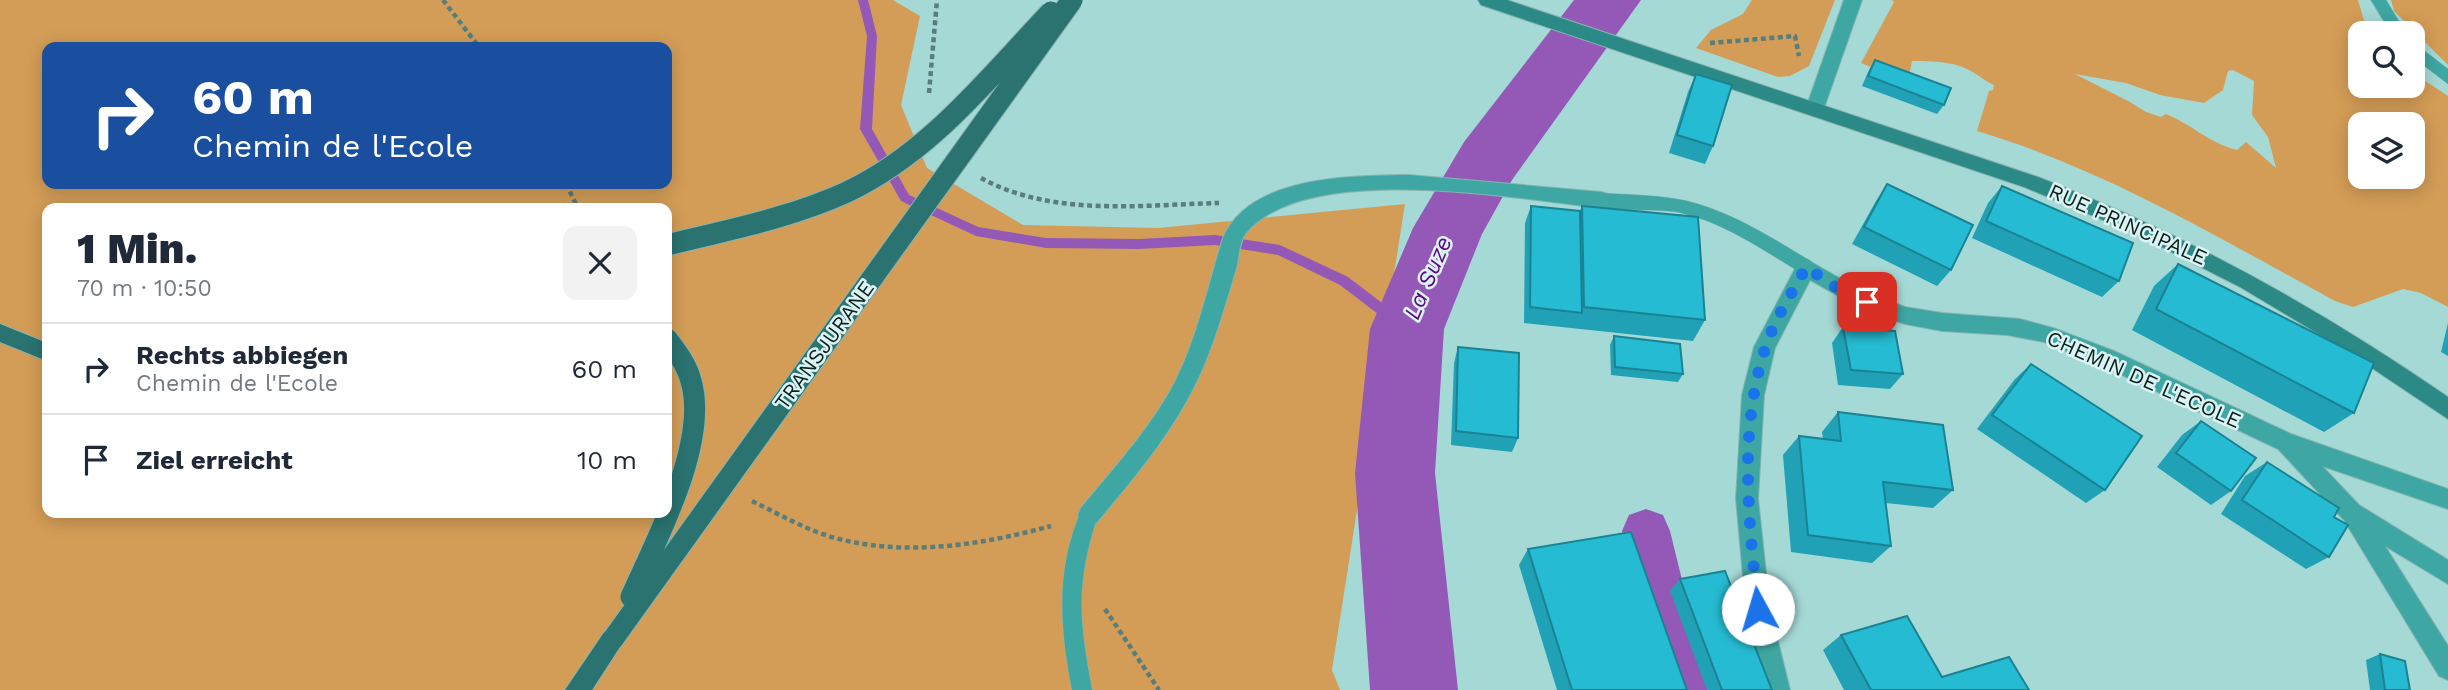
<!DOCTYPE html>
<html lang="de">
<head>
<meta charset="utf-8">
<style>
  :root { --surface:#fff; --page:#f2f2f3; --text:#1f2937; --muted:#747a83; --line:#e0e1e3 }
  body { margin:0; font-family:"Work Sans",sans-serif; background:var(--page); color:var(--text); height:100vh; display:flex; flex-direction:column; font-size:26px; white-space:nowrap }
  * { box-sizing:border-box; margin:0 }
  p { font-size:23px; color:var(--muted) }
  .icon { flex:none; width:38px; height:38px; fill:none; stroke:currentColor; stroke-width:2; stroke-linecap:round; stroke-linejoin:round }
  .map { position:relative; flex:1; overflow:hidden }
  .details { position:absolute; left:42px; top:203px; width:630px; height:315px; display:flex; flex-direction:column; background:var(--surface); border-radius:14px; box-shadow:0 4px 18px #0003 }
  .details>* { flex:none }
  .banner { position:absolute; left:42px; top:42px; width:630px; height:147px; border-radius:14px; box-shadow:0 4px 18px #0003; background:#1a4fa0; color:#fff; overflow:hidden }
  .fabs { position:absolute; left:2348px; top:21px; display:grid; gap:14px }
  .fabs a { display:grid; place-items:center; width:77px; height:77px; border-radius:14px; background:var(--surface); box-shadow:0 4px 18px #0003; font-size:35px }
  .pin { position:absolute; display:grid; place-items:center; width:60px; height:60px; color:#fff; margin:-30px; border-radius:14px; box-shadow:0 4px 10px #0006 }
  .me { position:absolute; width:77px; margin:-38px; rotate:354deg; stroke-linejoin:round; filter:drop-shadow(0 0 5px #0008) }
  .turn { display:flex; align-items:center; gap:24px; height:147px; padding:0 35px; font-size:32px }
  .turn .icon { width:91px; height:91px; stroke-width:2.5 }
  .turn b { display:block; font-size:49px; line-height:60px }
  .round { display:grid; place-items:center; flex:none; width:74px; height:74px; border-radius:14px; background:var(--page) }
  .overview { display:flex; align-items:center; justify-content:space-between; height:119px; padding:0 35px }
  h1 { font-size:42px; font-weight:800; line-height:52px }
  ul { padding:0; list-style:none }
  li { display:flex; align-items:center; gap:21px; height:91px; padding:0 35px; border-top:2px solid var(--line) }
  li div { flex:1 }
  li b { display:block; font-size:26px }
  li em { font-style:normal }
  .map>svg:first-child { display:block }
  .green { fill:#d49d57; fill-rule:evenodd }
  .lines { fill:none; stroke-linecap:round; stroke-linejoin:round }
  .stream { fill:#9459b7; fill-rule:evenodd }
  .canal { fill:#9459b7; fill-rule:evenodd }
  .river { fill:#9459b7; fill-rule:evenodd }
  .lane-casing { stroke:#86b4b1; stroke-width:1 }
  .street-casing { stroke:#86b4b1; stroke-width:2 }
  .secondary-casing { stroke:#86b4b1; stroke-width:2 }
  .primary-casing { stroke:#86b4b1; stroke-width:2 }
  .path { stroke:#587d7b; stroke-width:4.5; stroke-dasharray:5 3.5; stroke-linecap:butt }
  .lane { fill:#3fa7a3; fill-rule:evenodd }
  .street { fill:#3fa7a3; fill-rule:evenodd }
  .secondary { fill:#2b8986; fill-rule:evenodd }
  .primary { fill:#2a7370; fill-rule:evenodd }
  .primary-bridge-casing { stroke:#86b4b1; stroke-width:23; stroke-linecap:butt }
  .primary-bridge { stroke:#2a7370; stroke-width:21 }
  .wall { fill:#20a1b5 }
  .building { fill:#25bbd2; stroke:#1a8393; stroke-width:2 }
  .route { stroke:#1a73e8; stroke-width:12; stroke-dasharray:0 21.6 }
  .labels { text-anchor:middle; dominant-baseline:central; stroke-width:5; stroke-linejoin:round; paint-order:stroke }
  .street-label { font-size:21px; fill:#0b201f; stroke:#dbf4f3 }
  .water-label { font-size:23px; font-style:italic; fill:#5e0783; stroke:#dbf4f3 }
</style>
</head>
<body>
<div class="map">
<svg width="2448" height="690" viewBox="0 0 2448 690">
  <rect width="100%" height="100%" fill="#a5d9d6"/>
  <path class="green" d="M0,0h893l27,16 -19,89 26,63 96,57 135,3 247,-24 -73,466 8,20h-1340zM47,47h620v137h-620zM47,208h620v305h-620z
    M1752,0h83l-26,66 -19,10 -12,1 -82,-29 15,-18 32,-16z
    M1892,0h466l6,20 10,13h-13v53h52v-13l35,23v211l-27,-14 -18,-4 -50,18 -18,-6c-116,-63 -231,-132 -358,-170l12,-40 4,-1 1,-5c-10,-4 -16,-11 -25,-15 -17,-9 -38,-9 -57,-9l-4,21 -47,-19 33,-61zM2233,70l21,11 -2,34 16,22 8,31 -30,-26 -9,8c-30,-8 -44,-25 -71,-36l-5,3 -15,-5 -16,-10 -55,-28 51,9 34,12 44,8 19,-13 5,-19zM2361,124h52v53h-52z
    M2391,0h57v65l-54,-54z"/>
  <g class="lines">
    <path class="stream" d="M858,0h10l9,36 -5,93 37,66 69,32 68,11 93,1 76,-4 65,10 68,32 63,48 2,4 -2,4h-8l-63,-48 -62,-30 -63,-10 -76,4 -93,-1 -70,-12 -75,-35 -41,-72 7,-93z"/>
    <path class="canal" d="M1646,509l17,6 7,16 15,61 35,98h-50l-33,-98 -15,-61 7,-16z"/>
    <path class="river" d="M1574,0h67l-129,180 -30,54 -38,95 -9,144 23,217h-88l-15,-217 15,-144 43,-101 51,-86z"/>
    <defs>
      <path id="lane" d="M2371,0h15l20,33h-15z
        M2413,42l35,27v15l-35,-27z
        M1601,193c29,2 58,2 86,8 45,11 85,37 125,61l2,5 -2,5h-12c-39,-23 -78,-51 -123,-60 -26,-4 -57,1 -82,-7l-2,-5 2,-5z
        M1089,506l7,3 2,6c-23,69 -19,105 -6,175h-20c-12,-63 -17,-121 10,-181z"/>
      <path id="street" d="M1844,0h18l-38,108 -2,5 -7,2 -7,-2 -2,-5z
        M1409,175l192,17 7,2 3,6 -3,6 -7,2c-86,-9 -294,-48 -355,25 -7,9 -7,25 -10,36 -10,32 -19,65 -32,96 -25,60 -66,108 -107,157l-8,3 -8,-3 -3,-7 3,-7c33,-40 70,-80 94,-126 23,-46 33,-96 48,-144 27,-63 129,-62 186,-63z
        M1806,259l54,31 45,17 37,6 78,6 33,9 61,23 177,83 157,55v20l-126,-43 37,39 89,55v24l-63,-38 63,100v34l-9,-4 -95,-156 -66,-71 -179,-85 -55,-22 -37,-7 -65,-4 -37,-7 -42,-14 -53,-30 -35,68 -11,47 -6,104 12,110 20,81h-24l-20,-81 -10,-110 6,-104 12,-48 45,-86z"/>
      <path id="secondary" d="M1478,0h29l531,177c146,56 281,131 410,220v22l-106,-71 -102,-61 -106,-54 -110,-46 -543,-182z"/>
      <path id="primary" d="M0,324l47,19v18l-47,-19z
        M613,627l8,4 4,8 -33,51h-27l40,-59z"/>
    </defs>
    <use href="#lane" class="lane-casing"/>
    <use href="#street" class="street-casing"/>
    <use href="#secondary" class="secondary-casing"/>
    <use href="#primary" class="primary-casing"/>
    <path class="path" d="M443,0l36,47
      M1710,43l85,-7 4,20
      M929,93l8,-93
      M981,178c71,39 159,27 238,25
      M566,184l12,24
      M752,501c27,13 54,29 83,37 71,19 146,7 216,-12
      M1105,609l54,81"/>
    <use href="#lane" class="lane"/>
    <use href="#street" class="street"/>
    <use href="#secondary" class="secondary"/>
    <use href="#primary" class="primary"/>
    <defs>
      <path id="primary-bridge" d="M667,245c61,-15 123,-27 180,-53 83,-39 142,-115 204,-180
        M631,597c25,-57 78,-154 60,-216 -4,-16 -14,-29 -24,-42
        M613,639l459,-639"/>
    </defs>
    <use href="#primary-bridge" class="primary-bridge-casing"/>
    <use href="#primary-bridge" class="primary-bridge"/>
  </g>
  <path class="wall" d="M1875,60l69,45 -7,9 -75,-28 7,-16z
    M1696,74l17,72 -8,18 -36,-11 19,-61z
    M1887,184l64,86 -14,16 -85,-42 24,-43z
    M2002,186l117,95 -17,16 -130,-59 16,-35z
    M1531,206l49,5 2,-5 123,114 -12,21 -169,-18 1,-100z
    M2178,264l176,149 -30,19 -192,-102 22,-44z
    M2448,323v33l-7,-4z
    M1843,327l60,47 -13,15 -52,-4 -6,-42z
    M1614,336l69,38 -5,8 -67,-7 -1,-30z
    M1458,347l60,91 -6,14 -61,-7 3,-82z
    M2031,364l74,126 -19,13 -109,-74 38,-50z
    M1838,412l115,78 -20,18 -47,-5 5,43 -19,17 -81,-11 -8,-97 16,-19 24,3 -1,-7z
    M2201,421l30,70 -20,14 -54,-38 25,-32z
    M2267,462l67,55 -5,40 -23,12 -85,-55 24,-38z
    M1528,549l159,141h-130l-38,-125z
    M1680,579l92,111h-65l-37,-99z
    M1841,635l101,42 87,13h-185l-21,-40z
    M2380,654l30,36h-40l-4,-30z"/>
  <path class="building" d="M1875,60l76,28 -7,17 -76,-29z
    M1696,74l36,11 -19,61 -36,-11z
    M1887,184l86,41 -22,45 -87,-43z
    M2002,186l131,57 -14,38 -133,-60z
    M1531,206l49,5 2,102 -52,-6z
    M1582,206l116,11 7,103 -121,-13z
    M2178,264l196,99 -20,50 -198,-104z
    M1843,327l52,4 8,43 -52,-4z
    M1614,336l66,8 3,30 -68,-7z
    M1458,347l61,6 -1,85 -62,-7z
    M2031,364l111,72 -37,54 -113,-75z
    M1838,412l105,13 10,65 -70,-8 8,64 -83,-11 -9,-99 42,5z
    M2201,421l55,37 -25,33 -55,-38z
    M2267,462l72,46 -5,9 14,8 -19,32 -87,-57z
    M1631,532l56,158h-115l-44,-141z
    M1725,571l47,119h-50l-42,-111z
    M1907,616l35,61 67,-20 20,33h-158l-30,-55z
    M2380,654l25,7 5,29h-25z"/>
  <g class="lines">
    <path class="route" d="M1758,609c-9,-86 -20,-177 7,-260 9,-29 27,-56 41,-82l37,25 24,10"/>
  </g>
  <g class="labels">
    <g class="street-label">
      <text transform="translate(2128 224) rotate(24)">RUE PRINCIPALE</text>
      <text transform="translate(824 345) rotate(-54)">TRANSJURANE</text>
      <text transform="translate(2144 379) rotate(24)">CHEMIN DE L'ECOLE</text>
    </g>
    <g class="water-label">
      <text transform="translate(1428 278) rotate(-67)">La Suze</text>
    </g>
  </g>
</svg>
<div class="fabs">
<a><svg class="icon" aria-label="search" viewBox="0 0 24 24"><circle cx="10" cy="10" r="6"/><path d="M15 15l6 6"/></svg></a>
<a><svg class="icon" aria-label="layers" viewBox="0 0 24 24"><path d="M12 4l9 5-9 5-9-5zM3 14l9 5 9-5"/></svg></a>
</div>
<div class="pin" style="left:1867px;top:302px;background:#d93025"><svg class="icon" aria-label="arrive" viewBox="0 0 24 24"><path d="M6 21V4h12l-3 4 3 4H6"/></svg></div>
<svg class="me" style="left:1758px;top:609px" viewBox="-20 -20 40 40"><circle r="19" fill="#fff"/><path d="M0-13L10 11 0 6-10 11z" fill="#1a73e8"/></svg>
<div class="banner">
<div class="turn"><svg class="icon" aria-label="right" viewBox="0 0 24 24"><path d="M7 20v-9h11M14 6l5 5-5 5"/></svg><div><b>60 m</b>Chemin de l'Ecole</div></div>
</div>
<section class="details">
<div class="overview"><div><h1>1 Min.</h1><p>70 m · 10:50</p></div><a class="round"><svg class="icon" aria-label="close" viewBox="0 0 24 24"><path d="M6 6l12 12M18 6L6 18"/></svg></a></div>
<ul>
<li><svg class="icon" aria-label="right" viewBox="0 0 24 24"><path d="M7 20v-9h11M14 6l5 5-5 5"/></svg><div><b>Rechts abbiegen</b><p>Chemin de l'Ecole</p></div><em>60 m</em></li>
<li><svg class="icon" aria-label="arrive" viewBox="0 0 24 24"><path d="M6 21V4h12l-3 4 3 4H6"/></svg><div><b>Ziel erreicht</b></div><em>10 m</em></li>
</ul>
</section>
</div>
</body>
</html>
